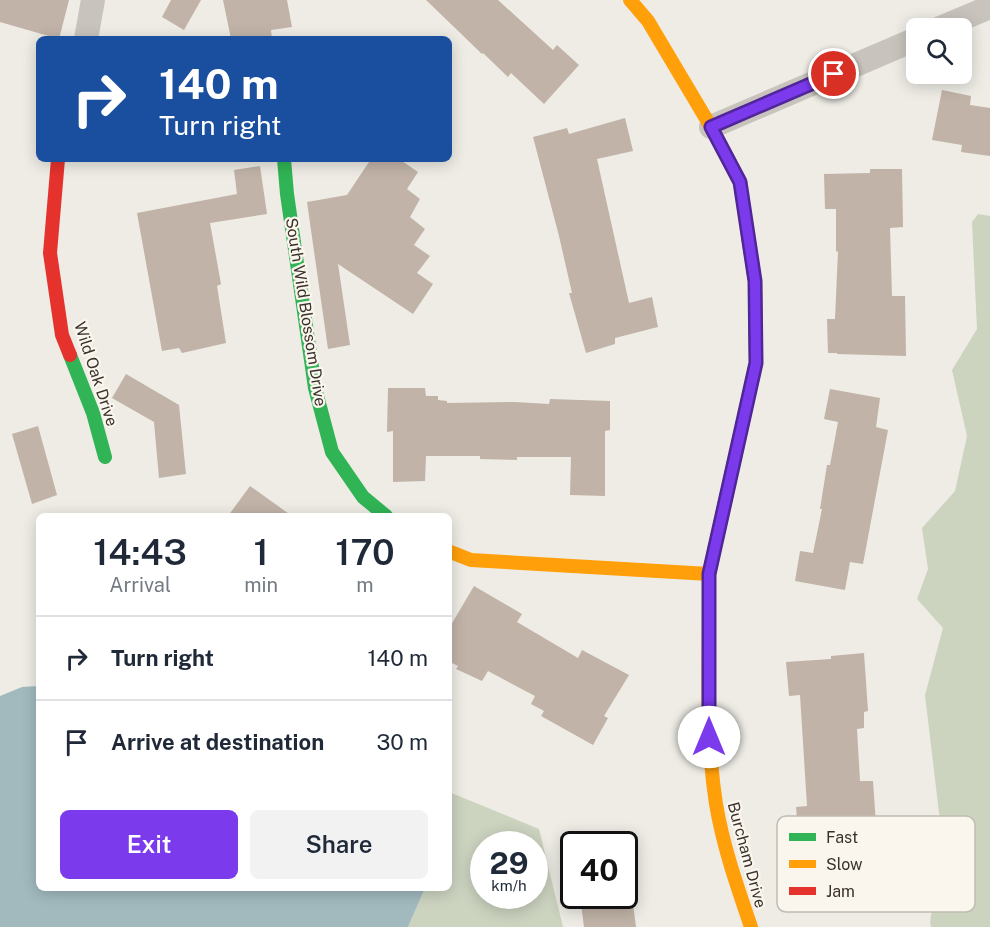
<!DOCTYPE html>
<html lang="en">
<head>
<meta charset="utf-8">
<style>
  :root { --surface:#fff; --page:#f2f2f3; --text:#1f2937; --muted:#747a83; --line:#e0e1e3; --accent:#7c3aed }
  body { margin:0; font-family:"Public Sans",sans-serif; background:var(--page); color:var(--text); height:100vh; display:flex; flex-direction:column; font-size:22px; white-space:nowrap }
  * { box-sizing:border-box; margin:0 }
  p { font-size:20px; color:var(--muted) }
  .icon { flex:none; width:33px; height:33px; fill:none; stroke:currentColor; stroke-width:2; stroke-linecap:round; stroke-linejoin:round }
  .map { position:relative; flex:1; overflow:hidden }
  .panel { position:absolute; left:36px; top:513px; width:416px; height:378px; display:flex; flex-direction:column; background:var(--surface); border-radius:9px; box-shadow:0 3px 15px #0003 }
  .panel>* { flex:none }
  .banner { position:absolute; left:36px; top:36px; width:416px; height:126px; border-radius:9px; box-shadow:0 3px 15px #0003; background:#1a4fa0; color:#fff; overflow:hidden }
  .tools { position:absolute; left:906px; top:18px; display:grid; gap:12px }
  .tools a { display:grid; place-items:center; width:66px; height:66px; border-radius:9px; background:var(--surface); box-shadow:0 3px 15px #0003; font-size:30px }
  .speed { position:absolute; left:470px; top:831px; display:flex; gap:12px; font-size:30px; font-weight:700; text-align:center }
  .speed>* { display:grid; place-content:center; width:78px; height:78px; border-radius:50%; background:var(--surface); box-shadow:0 3px 15px #0003; line-height:1 }
  .speed small { font-size:15px; font-weight:400 }
  .speed .limit { border:3px solid #111; border-radius:9px; background:#fff; color:#111 }
  .pin { position:absolute; display:grid; place-items:center; width:51px; height:51px; color:#fff; margin:-26px; border:3px solid #fff; border-radius:50%; box-shadow:0 2px 6px #0007 }
  .me { position:absolute; width:66px; margin:-33px; rotate:0deg; stroke-linejoin:round; filter:drop-shadow(0 0 4px #0008) }
  .turn { display:flex; align-items:center; gap:21px; height:126px; padding:0 24px; font-size:27px }
  .turn .icon { width:78px; height:78px; stroke-width:2.5 }
  .turn b { display:block; font-size:42px; line-height:51px }
  .eta { display:flex; justify-content:space-evenly; align-items:center; height:102px; text-align:center }
  .eta b { font-size:36px; font-weight:600; line-height:42px }
  .action { display:flex; gap:12px; margin-top:auto; padding:12px 24px }
  .action a { flex:1; height:69px; border-radius:9px; background:var(--accent); color:#fff; font-size:24px; font-weight:600; line-height:69px; text-align:center }
  .action a+a { background:var(--page); color:var(--text) }
  ul { padding:0; list-style:none }
  li { display:flex; align-items:center; gap:18px; height:84px; padding:0 24px; border-top:2px solid var(--line) }
  li div { flex:1 }
  li b { display:block; font-size:22px }
  li em { font-style:normal }
  .map>svg:first-child { display:block }
  .green { fill:#ccd4c0; fill-rule:evenodd }
  .water { fill:#a2babe }
  .building { fill:#c1b3a7 }
  .lines { fill:none; stroke-linecap:round; stroke-linejoin:round }
  .street { stroke:#c8c4bd; stroke-width:24 }
  .fast { stroke:#30b455; stroke-width:14 }
  .slow { stroke:#ff9f0a; stroke-width:14 }
  .jam { stroke:#e5322d; stroke-width:14 }
  .route-casing { stroke:#51269a; stroke-width:15 }
  .route { stroke:#7c3aed; stroke-width:10 }
  .labels { text-anchor:middle; dominant-baseline:central; stroke-width:4.5; stroke-linejoin:round; paint-order:stroke }
  .street-label { font-size:16px; fill:#39312b; stroke:#faf6ed }
  .key { fill:#faf6ed; stroke:#c0bbb3; stroke-width:1.5 }
  .key-label { font-size:16px; fill:#39312b }
</style>
</head>
<body>
<div class="map">
<svg width="990" height="927" viewBox="0 0 990 927">
  <rect width="100%" height="100%" fill="#eeece5"/>
  <path class="green" d="M978,214l12,2v711h-59l-1,-4 12,-85 -17,-143 18,-67 -26,-29 11,-30 -6,-41 33,-37 12,-55 -15,-66 25,-41 -5,-107z
    M449,792l90,37 24,98h-155l17,-39h23zM483,844h51v52h-51z"/>
  <path class="water" d="M39,686v202h386l-17,39h-408v-231l22,-9z"/>
  <path class="building" d="M0,0h69l-10,39 -59,-17z
    M171,0h30l-17,30 -22,-13z
    M223,0h64l5,27 -21,3 1,9h-41z
    M426,0h72l55,50 4,-5 22,20 -35,39 -33,-31 -3,4 -25,-24 -1,1z
    M942,90l29,6 -1,9 20,3v48l-29,-4 1,-7 -30,-5z
    M625,118l8,33 -36,8 32,144 23,-6 6,30 -43,11v6l-29,9 -17,-60h3l-13,-57 -26,-99 34,-9 2,6z
    M371,159h28l19,13 -11,17 13,10 -10,18 15,12 -11,16 16,11 -13,17 16,11 -20,30 -75,-50 12,81 -22,4 -21,-147 40,-7z
    M260,166l7,48 -57,9 11,61 -4,2 9,57 -44,10 -3,-5 -17,3 -25,-138 100,-19 -3,-24z
    M870,169h32l1,58 -13,1 2,68h13l1,60 -69,-2v-1h-9l-1,-34h8l3,-68 -2,1v-43h-11l-1,-35 46,-1z
    M126,374l53,31 7,69 -27,4 -5,-56 -42,-24z
    M388,388h37l1,8h12v4l9,1v2l68,-1 34,2 1,-5 60,2v29l-5,1v65l-35,-1 1,-38h-54v3l-37,-1v-3h-54l-1,25 -32,1v-51l-6,1z
    M830,389l50,9 -4,29 12,3 -25,134 -13,-2 -5,28 -50,-9 5,-30 13,2 9,-44h-2l7,-44h3l8,-43 -14,-3z
    M38,426l19,69 -25,9 -20,-70z
    M250,486l42,30h-64z
    M474,586l48,28 -5,8 61,36 4,-8 47,25 -25,41 4,2 -15,27 -52,-29 3,-5 -13,-7 4,-8 -47,-25 -6,10 -26,-12 2,-3 -10,-5v-31z
    M864,653l4,58 -4,1v16l-7,1 3,52h13l4,58 -32,2 -1,-3 -45,3 -3,-34 11,-1 -7,-111 -11,1 -3,-34 45,-3v-3z
    M580,896h52l4,31h-52z"/>
  <g class="lines">
    <path class="street" d="M940,28l50,-21
      M86,39l7,-39
      M711,127l205,-88"/>
    <path class="fast" d="M284,159l3,35 28,194 17,64 31,45 23,19
      M70,355l23,58 12,44"/>
    <path class="slow" d="M630,0l18,21 63,106 29,55 8,54
      M448,551l23,9 238,14
      M709,616c0,62 -3,125 7,188 7,42 21,82 35,123"/>
    <path class="jam" d="M58,159l-8,94 12,82 8,20
      M709,616v-42l47,-211 -1,-82 -7,-45"/>
  </g>
  <g class="lines">
    <defs>
      <path id="route" d="M709,737v-163l47,-211 -1,-82 -15,-99 -29,-55 123,-53"/>
    </defs>
    <use href="#route" class="route-casing"/>
    <use href="#route" class="route"/>
  </g>
  <g class="labels">
    <g class="street-label">
      <text transform="translate(306 312) rotate(81)">South Wild Blossom Drive</text>
      <text transform="translate(96 374) rotate(72)">Wild Oak Drive</text>
      <text transform="translate(747 855) rotate(75)">Burcham Drive</text>
    </g>
  </g>
  <rect x="777" y="816" width="198" height="96" rx="9" class="key"/>
  <rect x="789" y="833" width="27" height="8" fill="#30b455"/>
  <rect x="789" y="860" width="27" height="8" fill="#ff9f0a"/>
  <rect x="789" y="887" width="27" height="8" fill="#e5322d"/>
  <g class="key-label">
    <text x="826" y="843">Fast</text>
    <text x="826" y="870">Slow</text>
    <text x="826" y="897">Jam</text>
  </g>
</svg>
<div class="tools">
<a><svg class="icon" aria-label="search" viewBox="0 0 24 24"><circle cx="10" cy="10" r="6"/><path d="M15 15l6 6"/></svg></a>
</div>
<div class="speed"><div>29<small>km/h</small></div><div class="limit">40</div></div>
<div class="pin" style="left:834px;top:74px;background:#d93025"><svg class="icon" aria-label="arrive" viewBox="0 0 24 24"><path d="M6 21V4h12l-3 4 3 4H6"/></svg></div>
<svg class="me" style="left:709px;top:737px" viewBox="-20 -20 40 40"><circle r="19" fill="#fff"/><path d="M0-13L10 11 0 6-10 11z" fill="#7c3aed"/></svg>
<div class="banner">
<div class="turn"><svg class="icon" aria-label="right" viewBox="0 0 24 24"><path d="M7 20v-9h11M14 6l5 5-5 5"/></svg><div><b>140 m</b>Turn right</div></div>
</div>
<section class="panel">
<div class="eta">
<div><b>14:43</b><p>Arrival</p></div>
<div><b>1</b><p>min</p></div>
<div><b>170</b><p>m</p></div>
</div>
<ul>
<li><svg class="icon" aria-label="right" viewBox="0 0 24 24"><path d="M7 20v-9h11M14 6l5 5-5 5"/></svg><div><b>Turn right</b></div><em>140 m</em></li>
<li><svg class="icon" aria-label="arrive" viewBox="0 0 24 24"><path d="M6 21V4h12l-3 4 3 4H6"/></svg><div><b>Arrive at destination</b></div><em>30 m</em></li>
</ul>
<div class="action"><a>Exit</a><a>Share</a></div>
</section>
</div>
</body>
</html>
